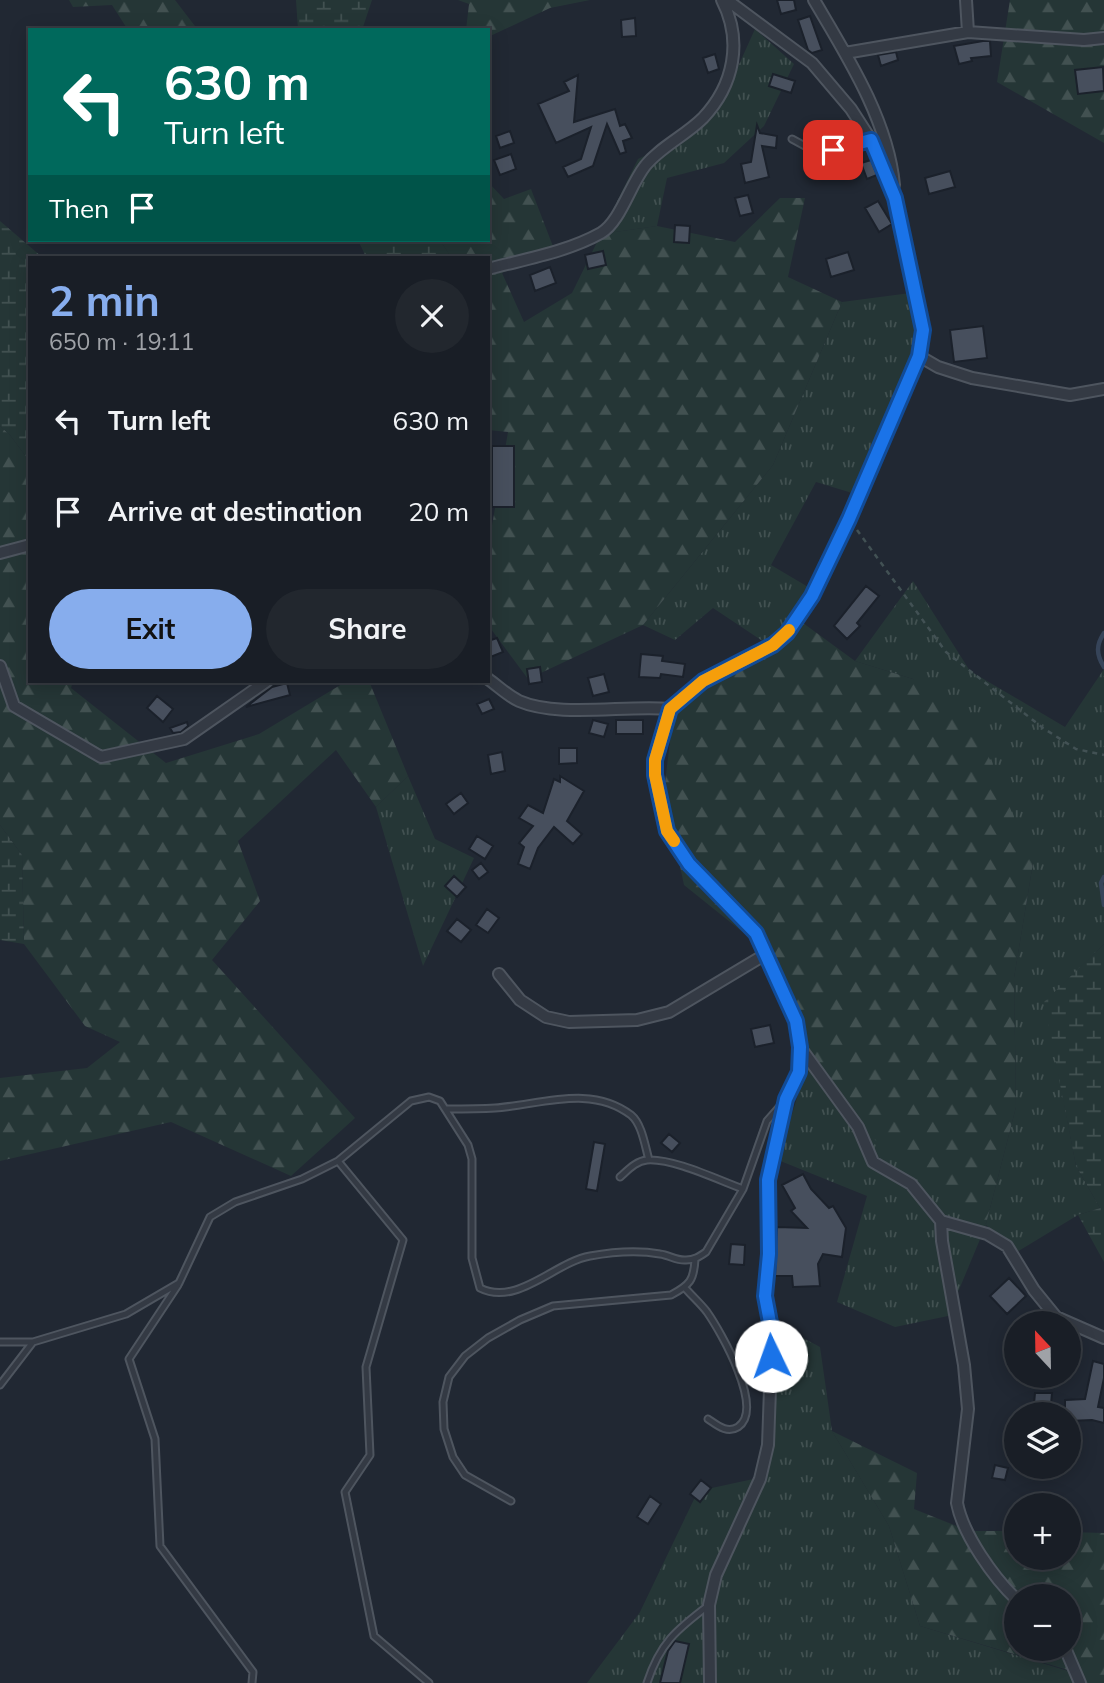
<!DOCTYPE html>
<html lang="en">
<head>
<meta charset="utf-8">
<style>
  :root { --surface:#191e26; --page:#22272e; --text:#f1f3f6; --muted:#9fa2a7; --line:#373c43; --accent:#87aded }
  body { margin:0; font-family:Mulish,sans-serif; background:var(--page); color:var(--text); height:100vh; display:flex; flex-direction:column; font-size:26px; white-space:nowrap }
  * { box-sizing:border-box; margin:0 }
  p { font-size:23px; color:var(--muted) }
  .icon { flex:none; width:38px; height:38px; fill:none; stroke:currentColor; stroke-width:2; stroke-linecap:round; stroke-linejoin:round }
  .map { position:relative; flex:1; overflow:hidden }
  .panel { position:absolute; left:28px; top:256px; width:462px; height:427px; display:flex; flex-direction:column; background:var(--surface); border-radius:0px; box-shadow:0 4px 18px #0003,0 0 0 2px var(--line) }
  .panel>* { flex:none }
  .hud { position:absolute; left:28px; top:28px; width:462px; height:214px; border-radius:0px; box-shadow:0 4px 18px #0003,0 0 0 2px var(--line); background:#00695c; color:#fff; overflow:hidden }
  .needle { width:46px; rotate:338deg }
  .tools { position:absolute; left:1004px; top:1311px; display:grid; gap:14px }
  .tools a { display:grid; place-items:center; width:77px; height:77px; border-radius:50%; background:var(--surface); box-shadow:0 4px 18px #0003,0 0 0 2px var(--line); font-size:35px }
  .pin { position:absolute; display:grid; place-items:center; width:60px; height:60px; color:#fff; margin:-30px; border-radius:14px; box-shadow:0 4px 10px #0006 }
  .me { position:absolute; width:77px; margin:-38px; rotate:357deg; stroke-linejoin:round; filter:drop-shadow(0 0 5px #0008) }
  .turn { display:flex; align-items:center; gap:24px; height:147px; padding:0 21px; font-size:32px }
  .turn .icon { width:91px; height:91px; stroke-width:2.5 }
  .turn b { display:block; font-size:49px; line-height:60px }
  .then { display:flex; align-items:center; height:66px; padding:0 21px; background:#0003; gap:14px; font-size:26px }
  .round { display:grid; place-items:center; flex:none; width:74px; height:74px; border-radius:37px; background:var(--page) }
  .overview { display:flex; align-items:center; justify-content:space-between; height:119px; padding:0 21px }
  h1 { font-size:42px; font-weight:700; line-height:52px; color:var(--accent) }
  .button { display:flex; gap:14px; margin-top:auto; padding:14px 21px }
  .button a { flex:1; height:80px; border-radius:42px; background:var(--accent); color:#111; font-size:28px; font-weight:700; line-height:80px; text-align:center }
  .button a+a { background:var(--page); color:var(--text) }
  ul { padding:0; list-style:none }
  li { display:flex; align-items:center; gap:21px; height:91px; padding:0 21px }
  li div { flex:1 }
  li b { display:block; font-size:26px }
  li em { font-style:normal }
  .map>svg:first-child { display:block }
  .grass { fill:url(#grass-tufts) }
  .forest { fill:url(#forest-firs); fill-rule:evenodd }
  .wetland { fill:url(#wetland-marsh) }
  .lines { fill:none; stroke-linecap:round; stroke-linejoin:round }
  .stream { stroke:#364459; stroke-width:4.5 }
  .building { fill:#474f5d; stroke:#1b212b; stroke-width:2 }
  .service-casing { stroke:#4e555f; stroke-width:9 }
  .minor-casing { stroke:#4e555f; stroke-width:14 }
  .path { stroke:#425154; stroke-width:2.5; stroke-dasharray:5 5; stroke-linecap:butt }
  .service { stroke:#343a44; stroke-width:5 }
  .minor { stroke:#343a44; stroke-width:10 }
  .route-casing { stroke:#114b97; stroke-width:18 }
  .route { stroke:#1a73e8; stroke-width:12 }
  .slow { stroke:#f59e0b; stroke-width:12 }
</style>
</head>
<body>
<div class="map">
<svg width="1104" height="1683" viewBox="0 0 1104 1683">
  <defs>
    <pattern id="grass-tufts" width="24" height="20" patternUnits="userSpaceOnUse" patternTransform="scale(1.75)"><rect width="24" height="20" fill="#253636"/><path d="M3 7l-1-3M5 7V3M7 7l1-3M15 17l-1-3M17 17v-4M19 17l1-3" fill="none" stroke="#425151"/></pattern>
    <pattern id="forest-firs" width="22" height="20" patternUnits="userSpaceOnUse" patternTransform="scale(1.75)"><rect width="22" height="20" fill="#253636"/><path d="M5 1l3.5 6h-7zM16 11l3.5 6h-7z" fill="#425151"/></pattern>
    <pattern id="wetland-marsh" width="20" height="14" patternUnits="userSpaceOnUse" patternTransform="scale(1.75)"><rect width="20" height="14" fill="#253636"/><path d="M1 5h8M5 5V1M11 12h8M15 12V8" fill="none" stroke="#425151"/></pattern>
  </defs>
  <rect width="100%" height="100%" fill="#212833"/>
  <path class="grass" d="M755,29l39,35 -30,62 -40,37 -57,15 -10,48 -56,8 37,-75 57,-28 37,-51z
    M918,292l5,36 -61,168 -46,-14 -45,83 49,29 -17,29 -33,23 -57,-38 -38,32 -32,-15 130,-160 69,-163z
    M913,581l57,90 95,56 39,-58v275l-59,58 31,164 24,42 -22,7 -63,38 -29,-28 -38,91 -53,11 -58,-25 30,-106 -89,-36 30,-98 178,162 30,-117 -2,-129 19,-115 -120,-184 -58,-18z
    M408,776l27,63 39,19 -51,108 -47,-159z
    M779,1325l41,22 12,84 57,95 31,100 158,48 1,9h-492l53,-71 58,-121 60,-13z"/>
  <path class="forest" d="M69,0h106l23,30h-70l-16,-25 -39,2z
    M458,0h132l-40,8 -62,29v-7h-22l3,-26z
    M1010,0h94v143l-107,-61z
    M488,182l16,17 27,-10 23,60 -52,24 22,49 48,-29 29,-59 56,-8 78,16 45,-44h25l-17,79 54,25 -69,163 -130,160 -115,54 -40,-54v-76l20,-117 -20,-2v-173h-37l-11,-17h48z
    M0,426l10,9 20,27v219h43l-2,7 95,75 93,-29 88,-53h22l39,95 -32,31 -40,-57 -98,91 22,60 -48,59 143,158 -64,58 -120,-54 -171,39v-83l87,-10 33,-26 -35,-16 -61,-82 -2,-89 -22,-30z
    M803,623l52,38 58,18 67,57 53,127 -19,115 2,129 -30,117 -132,-100 -46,-62 -38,-108 -86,-69 -20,-94 10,-82z
    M832,1431l85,42 -3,36 55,22h48v27h52v-26l35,1v150h-25l-1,-10 -158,-47 -31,-100zM1017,1596h52v52h-52z"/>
  <path class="wetland" d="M296,0h76l-10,30h-64z
    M0,221l42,36h-12v205l-20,-27 -10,-9z
    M358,240h82l11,17h-85z
    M0,825l22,30 2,89 -24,-4z
    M1104,944v318l-26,-47 22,-7 -24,-42 -32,-164z"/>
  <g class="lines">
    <path class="stream" d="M1104,633c-8,12 -8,21 0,34
      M1104,877l-3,6 3,22"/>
  </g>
  <path class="building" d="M777,0h17l2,10 -15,4z
    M810,16l12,34 -10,3 -4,-3 -10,-30z
    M635,18l1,18 -14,1 -1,-17z
    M983,41h7l1,15 -20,2 1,3 -13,3 -5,-18z
    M896,52l2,8 -17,6 -3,-11z
    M715,54l4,15 -11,4 -5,-15z
    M1103,67l1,24 -26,3 -3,-24z
    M773,74l22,7 -4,12 -22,-7z
    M578,75l-4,47 41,-13 5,17 5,-2 7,14 -9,3 3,11 -6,2 -13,-30 -14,42 -25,11 -5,-10 18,-8 10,-32 -35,16 -18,-39 31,-13 -5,-9z
    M757,125l3,8 17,3 -1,12 -14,-2 7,31 -24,6 -4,-19 10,-2z
    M510,131l4,12 -14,5 -4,-12z
    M511,154l5,15 -16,6 -6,-15z
    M871,160l6,15 -10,4 -6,-16z
    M950,171l5,16 -26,7 -4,-16z
    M748,195l5,18 -13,3 -5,-18z
    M878,201l14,23 -13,8 -14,-24z
    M675,225l15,1 -1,17 -15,-1z
    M603,251l3,14 -18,4 -3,-14z
    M848,252l6,18 -23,7 -5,-18z
    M550,267l6,16 -21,8 -5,-16z
    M983,326l4,32 -33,4 -4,-32z
    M492,446h22v61h-22z
    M866,586l13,10 -22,27 3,3 -13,13 -13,-13z
    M497,638l6,14 -15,6v-17z
    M641,654l22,2 -1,5 23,3 -2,13 -22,-3 -1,4 -21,-1z
    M540,667l2,15 -13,2 -2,-15z
    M604,674l5,18 -16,4 -5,-18z
    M287,683l3,12 -44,12 26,-20z
    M157,696l16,13 -10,13 -16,-14z
    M489,699l5,10 -12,5 -5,-10z
    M593,720l15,4 -4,13 -15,-4z
    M616,720h27v14h-27z
    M187,722l1,4 -7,6 -8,1 -3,-5z
    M559,748h18v15l-18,1z
    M502,752l3,19 -14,3 -3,-19z
    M560,776l24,15 -17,30 15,13 -9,10 -19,-17 -16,21 -8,21 -12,-5 6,-17 -5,-4 14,-17 -14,-8 9,-13 15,8 11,-34 6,3z
    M461,793l7,10 -14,11 -8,-10z
    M477,836l16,10 -8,13 -16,-10z
    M481,863l7,9 -9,7 -7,-9z
    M454,876l12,11 -9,10 -12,-11z
    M487,909l12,9 -11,15 -12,-8z
    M457,919l14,11 -10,12 -14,-11z
    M770,1025l4,18 -19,4 -4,-18z
    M669,1134l11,9 -8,9 -11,-9z
    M594,1142l11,2 -8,47 -11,-2z
    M803,1174l8,15 18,19 4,-2 13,22 -4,29 -19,-3 -5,10 2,22 -27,1 -1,-11h-17l2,-49 30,1 -16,-17 4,-3 -13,-23z
    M731,1244l14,1 -1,20 -15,-1z
    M1009,1278l17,18 -19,18 -17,-18z
    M1093,1361l11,3v14l-6,29 6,1v15l-12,-3 -23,1v-7h-4v-14l20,-1z
    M1035,1393h17l-1,11h-17z
    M995,1465l13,3 -3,12 -13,-2z
    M701,1480l10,8 -11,14 -10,-8z
    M650,1496l11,8 -13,20 -11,-7z
    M675,1641l14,3 -9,39h-20l8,-32z"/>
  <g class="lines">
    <defs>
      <path id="service" d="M792,139l24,13 34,-5 21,-7
        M446,1109c16,0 33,0 49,-1 45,-3 96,-24 136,7 11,9 14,31 18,45
        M338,1161l65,79 -37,127 4,88 -25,37 29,144 55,47
        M620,1177c8,-7 16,-16 27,-17 26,-2 71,20 96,29
        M178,1285l-49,74 26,80 5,107 93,126 -1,11
        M685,1288c7,8 16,16 22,24 14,20 58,97 31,115 -11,7 -21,-2 -30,-8
        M0,1342h33
        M0,1385l33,-43 93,-28 53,-31 31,-66 25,-15 67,-23 36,-18 73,-60 18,-4 11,4 28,44 4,14v99l8,30c37,19 75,-26 110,-32 22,-4 48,-6 70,-2 9,1 17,7 26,6 8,0 13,-3 20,-8l37,-63 24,-68 15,-17
        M511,1501l-46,-26 -12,-18 -9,-28 -1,-27 6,-25 16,-21 23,-18 32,-18 33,-14 118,-11c19,-10 23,-15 24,-36
        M647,1683c13,-40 29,-53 62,-78"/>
      <path id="minor" d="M814,0c33,56 74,120 80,185
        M966,0l2,32
        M845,53l123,-21 116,8 20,-2
        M488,269c37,-10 79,-17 113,-36 19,-11 29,-48 44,-67 15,-19 40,-30 58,-48 31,-33 40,-77 19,-118
        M919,356l19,11 34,11 98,17 34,-6
        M0,553l30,-8
        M0,666l14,40 87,51 83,-18 83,-58
        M488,679c10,7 20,17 31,22 39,17 106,4 151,8
        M499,974l21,26 26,17 23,5 68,-2 32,-8 97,-58
        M800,1047l58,80 15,35 38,22 30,37 1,20 22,124 4,44 -11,94c6,32 37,75 60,97
        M941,1221l46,13 20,12 27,44 22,27 48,21
        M1065,1648l15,35
        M710,1683l-1,-78 7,-30 44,-96 8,-34 4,-112 -7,-37 4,-42 -1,-74 18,-81 13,-27 1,-25 -4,-26 -40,-88 -67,-69 -22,-33 -12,-56v-15l15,-51 33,-28 70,-36 14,-12 25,-37 37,-77 70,-163 4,-26 -28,-132 -24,-58 -20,-31 -39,-46 -85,-63"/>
    </defs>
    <use href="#service" class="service-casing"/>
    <use href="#minor" class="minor-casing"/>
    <path class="path" d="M857,530l89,122 97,76 33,21 28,6"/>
    <use href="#service" class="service"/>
    <use href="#minor" class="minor"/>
  </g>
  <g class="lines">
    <defs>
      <path id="route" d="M771,1356l1,-23 -7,-37 4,-42 -1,-74 18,-81 13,-27 1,-25 -4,-26 -40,-88 -67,-69 -22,-33 -12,-56v-15l15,-51 33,-28 70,-36 14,-12 25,-37 37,-77 70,-163 4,-26 -28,-132 -24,-58 -38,10"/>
    </defs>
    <use href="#route" class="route-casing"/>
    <use href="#route" class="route"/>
    <path class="slow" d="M674,841l-7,-10 -12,-56v-15l15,-51 33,-28 70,-36 16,-15"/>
  </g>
</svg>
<div class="tools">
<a><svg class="needle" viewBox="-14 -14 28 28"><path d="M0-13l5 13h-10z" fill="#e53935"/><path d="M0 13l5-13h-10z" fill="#9fa2a7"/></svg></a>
<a><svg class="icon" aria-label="layers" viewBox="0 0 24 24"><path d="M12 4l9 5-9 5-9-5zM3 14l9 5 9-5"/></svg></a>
<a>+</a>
<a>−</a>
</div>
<div class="pin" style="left:833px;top:150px;background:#d93025"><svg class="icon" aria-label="arrive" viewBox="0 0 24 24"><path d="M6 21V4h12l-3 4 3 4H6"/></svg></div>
<svg class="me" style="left:771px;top:1356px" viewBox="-20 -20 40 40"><circle r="19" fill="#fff"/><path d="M0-13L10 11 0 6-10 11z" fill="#1a73e8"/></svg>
<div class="hud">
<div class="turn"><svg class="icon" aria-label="left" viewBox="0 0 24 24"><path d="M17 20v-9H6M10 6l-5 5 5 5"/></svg><div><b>630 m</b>Turn left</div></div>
<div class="then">Then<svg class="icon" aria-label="arrive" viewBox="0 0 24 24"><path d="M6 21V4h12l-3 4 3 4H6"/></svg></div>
</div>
<section class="panel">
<div class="overview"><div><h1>2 min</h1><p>650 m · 19:11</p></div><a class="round"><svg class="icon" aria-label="close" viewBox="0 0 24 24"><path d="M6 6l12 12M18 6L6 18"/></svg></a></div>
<ul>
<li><svg class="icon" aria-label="left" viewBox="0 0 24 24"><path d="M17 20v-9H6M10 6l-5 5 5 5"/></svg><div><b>Turn left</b></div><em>630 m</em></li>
<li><svg class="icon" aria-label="arrive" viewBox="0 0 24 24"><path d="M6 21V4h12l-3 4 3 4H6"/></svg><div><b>Arrive at destination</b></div><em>20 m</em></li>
</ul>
<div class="button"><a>Exit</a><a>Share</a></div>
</section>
</div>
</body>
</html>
